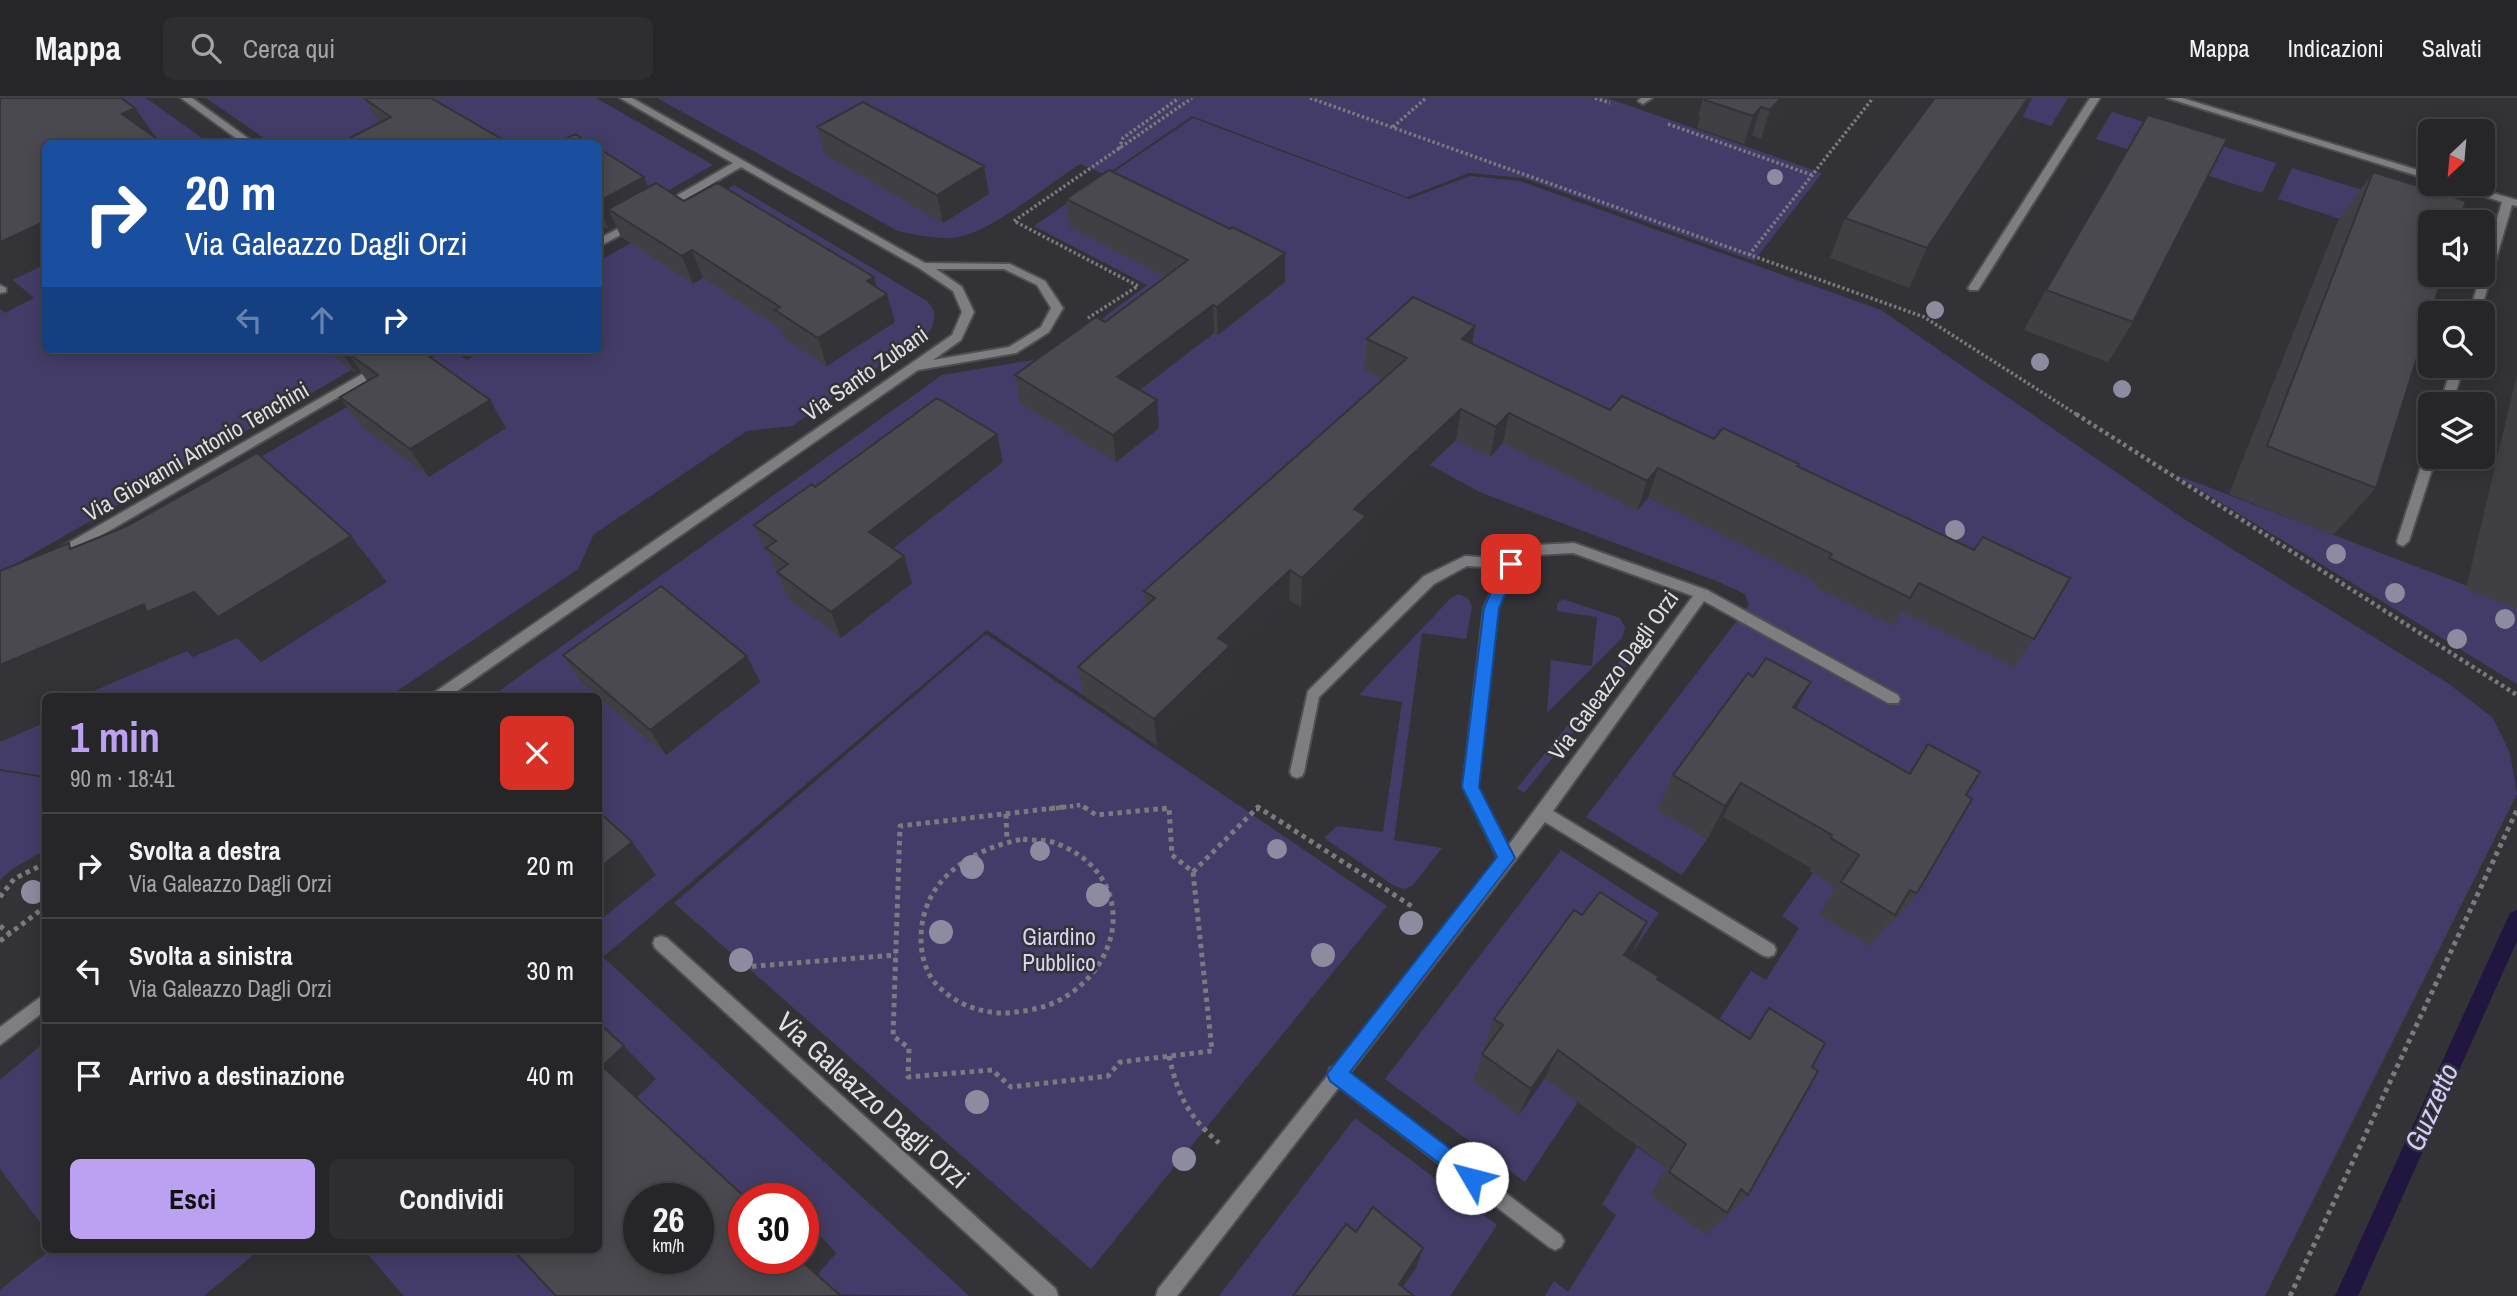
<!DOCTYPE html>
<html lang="it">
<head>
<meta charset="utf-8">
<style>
  :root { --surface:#262629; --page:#2e2e31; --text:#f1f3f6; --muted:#a4a5a8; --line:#424346; --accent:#bca0f2 }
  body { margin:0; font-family:"Archivo Narrow",sans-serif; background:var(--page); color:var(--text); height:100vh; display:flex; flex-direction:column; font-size:26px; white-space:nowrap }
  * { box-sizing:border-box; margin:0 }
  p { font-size:23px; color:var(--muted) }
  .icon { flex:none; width:38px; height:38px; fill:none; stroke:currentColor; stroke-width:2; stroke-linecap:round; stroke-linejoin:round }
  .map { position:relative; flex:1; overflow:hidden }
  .side { position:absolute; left:42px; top:595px; width:560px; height:560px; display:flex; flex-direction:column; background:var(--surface); border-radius:10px; box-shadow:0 4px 18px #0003,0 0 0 2px var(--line) }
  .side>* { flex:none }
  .top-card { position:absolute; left:42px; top:42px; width:560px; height:214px; border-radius:10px; box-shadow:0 4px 18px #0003,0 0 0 2px var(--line); background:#1a4fa0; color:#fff; overflow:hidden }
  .needle { width:46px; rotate:206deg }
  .fabs { position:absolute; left:2418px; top:21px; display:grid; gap:14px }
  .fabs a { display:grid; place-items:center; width:77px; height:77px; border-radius:10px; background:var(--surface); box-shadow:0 4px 18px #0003,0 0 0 2px var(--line); font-size:35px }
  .speed { position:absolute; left:623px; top:1085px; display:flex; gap:14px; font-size:35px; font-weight:700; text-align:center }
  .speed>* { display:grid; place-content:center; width:91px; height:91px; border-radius:50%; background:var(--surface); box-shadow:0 4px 18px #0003,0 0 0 2px var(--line); line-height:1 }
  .speed small { font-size:18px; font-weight:400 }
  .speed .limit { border:10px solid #d22; background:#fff; color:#111 }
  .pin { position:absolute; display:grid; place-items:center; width:60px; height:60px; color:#fff; margin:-30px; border-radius:14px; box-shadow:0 4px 10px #0006 }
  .me { position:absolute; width:77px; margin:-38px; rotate:307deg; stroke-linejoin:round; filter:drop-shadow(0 0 5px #0008) }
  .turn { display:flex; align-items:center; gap:24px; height:147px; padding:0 28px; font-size:32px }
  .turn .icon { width:91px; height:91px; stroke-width:2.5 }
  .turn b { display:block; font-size:49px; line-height:60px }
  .lanes { display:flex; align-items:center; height:66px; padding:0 28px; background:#0003; justify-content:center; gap:35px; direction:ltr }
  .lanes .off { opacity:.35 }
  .round { display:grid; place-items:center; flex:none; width:74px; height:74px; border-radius:10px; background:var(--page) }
  .overview { display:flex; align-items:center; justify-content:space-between; height:119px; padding:0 28px }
  h1 { font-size:42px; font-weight:800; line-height:52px; color:var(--accent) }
  .cta { display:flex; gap:14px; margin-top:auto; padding:14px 28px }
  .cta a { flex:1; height:80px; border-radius:10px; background:var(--accent); color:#111; font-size:28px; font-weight:800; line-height:80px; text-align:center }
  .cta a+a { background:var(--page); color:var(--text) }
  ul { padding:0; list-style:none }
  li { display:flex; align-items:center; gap:21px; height:105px; padding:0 28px; border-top:2px solid var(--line) }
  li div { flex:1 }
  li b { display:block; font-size:26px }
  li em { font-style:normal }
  header { display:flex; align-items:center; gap:42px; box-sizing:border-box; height:98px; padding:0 35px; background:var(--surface); border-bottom:2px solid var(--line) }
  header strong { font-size:33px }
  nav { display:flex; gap:38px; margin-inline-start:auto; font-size:24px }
  .search { width:490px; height:63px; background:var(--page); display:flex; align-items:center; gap:18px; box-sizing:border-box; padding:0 24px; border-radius:10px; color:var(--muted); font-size:26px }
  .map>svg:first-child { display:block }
  .green { fill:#443c68 }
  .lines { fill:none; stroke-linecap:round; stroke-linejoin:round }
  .stream { fill:#201640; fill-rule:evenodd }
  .minor-casing { stroke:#4f4e52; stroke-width:4 }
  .path-far2 { stroke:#7b7a7e; stroke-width:3.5; stroke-dasharray:2.5 2.5; stroke-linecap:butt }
  .path-far1 { stroke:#7b7a7e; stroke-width:4.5; stroke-dasharray:3.5 3.5; stroke-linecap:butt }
  .path { stroke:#7b7a7e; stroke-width:5; stroke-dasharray:4.5 4.5; stroke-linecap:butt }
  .minor { fill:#7e7e80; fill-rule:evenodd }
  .tree { fill:#8d8b9f }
  .wall { fill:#403f44 }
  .shaded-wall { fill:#343337 }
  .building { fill:#4a494f; stroke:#343337; stroke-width:2; fill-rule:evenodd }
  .route { fill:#1a73e8; stroke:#114b97; stroke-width:2 }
  .labels { text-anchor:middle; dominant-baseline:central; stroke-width:5; stroke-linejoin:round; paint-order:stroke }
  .street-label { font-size:23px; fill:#dfdfe2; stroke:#333237 }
  .park-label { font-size:23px; fill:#d7d4f4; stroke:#333237 }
  .near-street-label { font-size:28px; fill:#dfdfe2; stroke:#333237 }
  .near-water-label { font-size:28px; font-style:italic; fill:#d2ccfb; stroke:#333237 }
</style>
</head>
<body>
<header>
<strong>Mappa</strong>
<div class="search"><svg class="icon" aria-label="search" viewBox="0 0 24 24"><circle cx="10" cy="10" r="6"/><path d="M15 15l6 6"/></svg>Cerca qui</div>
<nav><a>Mappa</a><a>Indicazioni</a><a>Salvati</a></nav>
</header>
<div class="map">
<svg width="2517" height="1198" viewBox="0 0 2517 1198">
  <rect width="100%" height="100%" fill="#333237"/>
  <path class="green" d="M97,0h49l63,45h-209z
    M206,0h390l117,67 -114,65 -1,-86 -327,-1z
    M657,0h950l215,75 -68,88 -231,-83 -54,-5 -62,24 -215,-81 -86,59 -26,-11c-31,20 -88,67 -122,73 -21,3 -41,-2 -60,-6z
    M1965,0h103l-17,28z
    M2112,14l164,51 -14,30 -166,-54z
    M1193,20l216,81 61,-23 50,5 361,129 300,207 268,167 44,34 17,35 7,41 -252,502h-720l9,-15 14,11 48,-77 -14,-11 35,-57 30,21 -16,27 55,39 13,-22 7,5 23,-181 -19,30 -29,-19 50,-76 15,9 33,-52 -17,-12 31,-43 23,14 -17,28 126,-82 -287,-24 49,30 -25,36 -96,-58 163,-212 -4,-11 -31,-14 -232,-87 -123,-66 -276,268 -96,-65 -384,327 366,339 -170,-2 37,-41 -33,-30v-24h-59l-40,-40 -105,-95 -1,-368h-106l450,-321 109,-18 96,-72 -113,-59z
    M2292,70l172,54h-33v26l-153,-49z
    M734,87l193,116c9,10 9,17 3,30l-138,95 -45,5 -153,103 -16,35 -188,127h-344l-1,80 -45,-7v-161l445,-258h7l15,10 17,-10h114l1,-89z
    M45,166l1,86h340l-386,223v-264l5,4 29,-15 -34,-29 23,6z
    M2174,376l343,131v79z
    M1458,496l10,4 4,9 -6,32 -44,-6 -28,207 48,8 -30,38 -9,3 -10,-4 -69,-47 13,-12 46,6 19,-130 -43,-7 91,-96z
    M1562,501l58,19 5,10 -3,10 -75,75 4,-53 41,6 5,-49 -40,-6v-7z
    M986,536l401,272 -296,363 -417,-366z
    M1637,542l8,4 -121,149 -7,-5z
    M0,673l46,7 -1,72 -33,19 -12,11z
    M1561,752l98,63 -27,40 -45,-29 -102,123 60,31 33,24 -53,80 -140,-103z
    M45,944l1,208h213l-55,46h-204v-216z
    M1355,1020l142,107 -47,71h-231z
    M364,1152h167l42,46h-169z"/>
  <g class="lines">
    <path class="stream" d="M2517,812v31l-159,355h-23l175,-383z"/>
    <defs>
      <path id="minor" d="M181,0h11l64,46h-12z
        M620,0h12l293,165 85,1 35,17 18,27 -14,24 -33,21 -98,17 -468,326h-17l2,-4 517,-357 10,-23 -9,-21 -34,-23 -178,-101 -74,43h-8v-4l74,-43zM936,171h68l33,16 14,23 -10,19 -32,20 -76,13 28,-20 13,-28 -12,-25z
        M1641,0h11l-9,6 -5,-3z
        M2090,0h10l-122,192h-8l-2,-2z
        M2167,0h15l249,76v6z
        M2447,86h15l55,16v6l-5,-1 -32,108h-11l12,-38h2v-8l19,-65z
        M633,123l4,1v4l-39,21v-8z
        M0,187l6,3v4l-6,1z
        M404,252h15l-358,209h-10l-1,-3 1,-3z
        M2452,268h12l-12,38h-12z
        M2431,352v7h5l-27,84 -6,5 -5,-2 -1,-3 28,-87z
        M1574,445l133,47 191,105 2,4 -2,4h-10l-184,-102 -151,210 221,134 2,5 -2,5 -6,2 -6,-2 -217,-133 -196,252 212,161 3,6 -3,6 -6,3 -6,-3 -210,-160 -162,209h-21l2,-7 170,-214 2,-7 4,-1 164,-209 -35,-71 21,-179 18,-40 -35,-2 -33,18 -115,113 -15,75 -2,4 -5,2 -5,-2 -2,-4 18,-81 116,-115 41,-20 44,3 27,-14zM1573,455l120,43 -185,250 -31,-59 21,-179 18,-41 22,-12z
        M661,838l6,2 389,351 2,7h-23l-380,-348 -2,-5 2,-5z
        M46,895v17l-46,35v-18z"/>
    </defs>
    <use href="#minor" class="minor-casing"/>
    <path class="path-far2" d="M1310,0l614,219 155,99
      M1595,0l15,5
      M1668,26l144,51
      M1393,29l33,-29
      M1119,51l4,-11 56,-40
      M1014,123l178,-123
      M1016,124l122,64 -50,32
      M1749,157l124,-157"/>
    <path class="path-far1" d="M2076,316l441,281
      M1049,711l32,-4 6,4
      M1162,711h7
      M1256,711h5"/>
    <path class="path" d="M1064,709l-164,19 -7,210 16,12 -1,29 84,-7 19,17 97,-11 12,-14 92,-11 -19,-179
      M1084,709l12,8 73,-7 3,47 21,17
      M1006,716l1,27
      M1023,741c10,2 22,0 32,4 73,26 76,107 16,150 -16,12 -36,17 -55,19 -28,4 -57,-5 -78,-26 -13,-13 -17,-31 -17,-49 1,-58 50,-88 102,-98z
      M1193,774l65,-65 155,100
      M0,799l14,-18 32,-16
      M0,828l10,8
      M0,843l46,-35
      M743,869l153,-12
      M1169,958c9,40 19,60 50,87
      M2290,1198l227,-486"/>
    <use href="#minor" class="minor"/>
  </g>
  <g class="tree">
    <circle cx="1775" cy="79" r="8"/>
    <circle cx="1935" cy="212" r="9"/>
    <circle cx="2040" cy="264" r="9"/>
    <circle cx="2122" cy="291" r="9"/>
    <circle cx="1955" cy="432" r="10"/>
    <circle cx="2336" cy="456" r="10"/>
    <circle cx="2395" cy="495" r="10"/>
    <circle cx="2505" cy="521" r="10"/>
    <circle cx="2457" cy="541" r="10"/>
    <circle cx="1277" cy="751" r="10"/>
    <circle cx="1040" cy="753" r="10"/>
    <circle cx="972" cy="769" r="12"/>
    <circle cx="33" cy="794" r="12"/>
    <circle cx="1098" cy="797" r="12"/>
    <circle cx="1411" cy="825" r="12"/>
    <circle cx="941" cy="834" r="12"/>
    <circle cx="1323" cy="857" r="12"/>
    <circle cx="741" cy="862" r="12"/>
    <circle cx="977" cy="1004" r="12"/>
    <circle cx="1184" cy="1061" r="12"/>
  </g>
  <path class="wall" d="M431,0l-52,25 -14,-24z
    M1703,0h94l-36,41 -9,-4 -8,9 -47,-16 3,-11 -2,-1z
    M2021,23l-112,167 -79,-30 15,-40z
    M817,29l167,39 5,28 -46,29 -118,-68z
    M598,50l50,39 36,14 193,86 18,35 -68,44 -42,-27 -3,-9 -79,-52 -10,6 -72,-47 -5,-11 -7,4 -11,-7z
    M2373,74l3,316 -43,47 -104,-41 109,-273z
    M1066,101l219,83 -67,53 -4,-2 -74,57 17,10 2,28 -43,34 -96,-59 -5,-28 90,-53 61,-45 -96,-50z
    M2046,192l87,32 -25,40 -84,-32z
    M1367,241l105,5 138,66 104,29 84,28 236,172 -20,28 -112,-55 -9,14 -78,-39 2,-4 -169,-85 -11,13 -134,-68 -13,14 -34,-17 -90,85 -2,21 -63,61 -12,-7 -58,56v18l-74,72 -74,-51 -5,-28 67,-60 -1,-16 239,-212 -19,-10z
    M324,252h96l70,50 16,28 -77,49 -69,-52 -20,-28 27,-16 -6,-9 -4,2z
    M2517,276v235l-51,-20z
    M1003,364l-111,87 20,34 -71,55 -52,-39 -20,-45 -3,-2 -12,-27 61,-38z
    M563,557l197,27 -94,73 -86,-74z
    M1753,579l58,5 -15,27 112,64 20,-29 38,51 -49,98 -26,32 -3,-2 -18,23 -51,-32 17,-27 -27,-16 2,-3 -88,-51 -16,22 -50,-29 16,-35z
    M1632,855l-4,5 29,21 91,58 21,-29 43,59 -64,128 -22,22 -2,-1 -18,19 -55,-40 16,-27 -122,-90 -26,37 -46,-34 9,-27 4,-5 -2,-2 10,-28z"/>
  <path class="shaded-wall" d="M1781,0h16l-36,41 9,-29z
    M2028,0h4l-11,23 -112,167 18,-40z
    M1761,9l-9,28 -8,9 9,-28z
    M135,10l22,31 -35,-25z
    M984,68l5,28 -46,29 -6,-28z
    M644,79l11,27 -47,5 8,17 -7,4 -11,-25v-3z
    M46,123v43l-42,20 -4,-4v-38z
    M692,152l11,28 -10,6 -11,-28z
    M1285,155v29l-67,53 -1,-28z
    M874,179l6,21 7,-4 8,28 -68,44 -9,-28 49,-57z
    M1213,207l1,28 -94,72 -3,-28z
    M1475,228l-5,31 -8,-18z
    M340,252h58l-49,4 12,18 -4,2z
    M490,302l16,28 -77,49 -19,-28z
    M1157,302l2,28 -43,34 -3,-27z
    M1461,311l-5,31 -90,85 -2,21 -63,61 1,-29 52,-69z
    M1509,315l-6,30 -13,14 6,-30z
    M997,336l6,28 -125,98 -9,-28z
    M1658,370l-10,30 -11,13 10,-30z
    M351,438l36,46 -126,80 -24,-24 -44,19 -6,-6 -105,45h-36v26l-46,20v-77l144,-61 50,-12z
    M904,458l8,27 -71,55 -10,-26z
    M1290,472l-1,30 -58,56v18l-74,72 -3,-27 64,-81z
    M747,558l13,26 -94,73 -16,-25z
    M1811,584l-20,36 2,-11z
    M1741,685l-18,34 -16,22 18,-33z
    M632,744l24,33 -58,47v-53z
    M1647,824l-15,31 -23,32 15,-30z
    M624,948l32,33 -20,19 -34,-32z
    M1558,952l-13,28 -26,37 12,-26z
    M0,1071l46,61v20h4l-50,40z
    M812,1129l24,26 -20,23 -18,-18h5v-22z
    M1423,1150l-7,20 -19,28 2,-12z"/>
  <path class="building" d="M0,0h121l14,10 -13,6 42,30h-118v77l-46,21z
    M366,0h65l79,46h-169l-1,-1 51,-26 -26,-18z
    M1707,0h74l-11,12 -9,-3 -8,9 -48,-16z
    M1935,0h93l-101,150 -82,-30z
    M863,4l121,64 -47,29 -120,-68z
    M2148,17l79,24 -94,183 -87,-32z
    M575,36l15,10h-33z
    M598,50l46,29 -46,25z
    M1109,72l121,59 2,-2 53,26 -68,54 -4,-2 -96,72 40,23 -44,35 -98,-60 81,-58 9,5 83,-62 -122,-61z
    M2373,74l93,29 -7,21h-28v53h12l-67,213 -109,-42z
    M656,85l28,18 33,-18 157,94 -7,4 20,13 -69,44 -43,-28 5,-3 -88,-57 -10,6 -74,-47z
    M1413,199l62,29 -13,13 148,71 12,-14 92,43 9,-11 76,36 -2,2 177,84 9,-13 87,41 -36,61 -115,-56 -9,15 -81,-40 3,-4 -174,-86 -11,13 -138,-68 -13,14 -35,-18 -107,100 12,7 -64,62 -12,-8 -72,68 12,8 -76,73 -76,-52 77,-69 -11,-7 263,-233 -40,-19z
    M357,252h63l70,50 -80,49 -70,-52 38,-22 -29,-21z
    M937,300l60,36 -128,98 35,24 -73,56 -54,-40 11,-8 -22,-16 10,-7 -22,-16 58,-41 3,3z
    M257,355l94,83 -133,81 -24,-25 -47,20 -3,-8 -144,61v-94l69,-28 1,6 57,-23z
    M661,488l86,70 -97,74 -87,-75z
    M1766,560l45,24 -18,25 117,67 18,-30 52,28 -14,23 6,4 -55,94 -7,-3 -15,25 -54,-33 18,-27 -28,-17 1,-3 -91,-52 -16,23 -52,-31 75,-102 5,4z
    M598,713l34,31 -34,27z
    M1600,794l47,30 -23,33 35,22 -2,2 93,60 19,-31 56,35 -13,24 6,4 -70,124 -7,-6 -14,24 -58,-41 17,-28 -128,-94 -27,39 -49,-35 21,-29 -9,-6 80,-109 8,5z
    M598,924l26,24 -22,20 145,133h-3v59h54l43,38h-285l-43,-46h85zM639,1101h59v59h-59z
    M768,1089l13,12h-24z
    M1373,1109l50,41 -24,36 15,12h-121l53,-72 10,8z
    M803,1121l9,8 -9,9z"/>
  <path class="route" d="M1511,460l7,6 -19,44 -20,179 36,71 -165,214 129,99 3,7 -3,7 -7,3 -142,-107 -3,-7 170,-217 -35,-70 22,-179 19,-44z"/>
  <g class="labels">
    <g class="street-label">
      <text transform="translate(865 275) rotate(-35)">Via Santo Zubani</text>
      <text transform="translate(196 353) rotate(-30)">Via Giovanni Antonio Tenchini</text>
      <text transform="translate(1613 577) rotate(-54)">Via Galeazzo Dagli Orzi</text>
    </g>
    <g class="park-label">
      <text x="1059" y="838">Giardino<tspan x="1059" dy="26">Pubblico</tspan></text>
    </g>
    <g class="near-street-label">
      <text transform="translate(873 1002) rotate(42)">Via Galeazzo Dagli Orzi</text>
    </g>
    <g class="near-water-label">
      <text transform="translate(2431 1009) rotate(-66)">Guzzetto</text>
    </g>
  </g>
</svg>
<div class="fabs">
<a><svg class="needle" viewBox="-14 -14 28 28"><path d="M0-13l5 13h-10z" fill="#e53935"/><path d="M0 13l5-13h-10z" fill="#a4a5a8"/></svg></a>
<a><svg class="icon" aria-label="sound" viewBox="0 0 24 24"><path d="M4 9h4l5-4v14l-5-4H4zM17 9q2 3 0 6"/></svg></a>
<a><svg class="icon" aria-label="search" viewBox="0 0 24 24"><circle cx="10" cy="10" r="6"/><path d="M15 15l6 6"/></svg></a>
<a><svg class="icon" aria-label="layers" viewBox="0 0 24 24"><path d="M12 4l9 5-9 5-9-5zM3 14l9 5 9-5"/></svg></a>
</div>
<div class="speed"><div>26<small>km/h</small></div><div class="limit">30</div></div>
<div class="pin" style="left:1511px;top:466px;background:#d93025"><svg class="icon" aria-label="arrive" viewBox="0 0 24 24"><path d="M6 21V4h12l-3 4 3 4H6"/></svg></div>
<svg class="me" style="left:1472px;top:1080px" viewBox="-20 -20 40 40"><circle r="19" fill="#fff"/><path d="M0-13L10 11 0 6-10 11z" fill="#1a73e8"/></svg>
<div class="top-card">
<div class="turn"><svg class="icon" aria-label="right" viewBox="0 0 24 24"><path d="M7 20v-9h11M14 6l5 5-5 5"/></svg><div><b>20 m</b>Via Galeazzo Dagli Orzi</div></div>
<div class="lanes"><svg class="icon off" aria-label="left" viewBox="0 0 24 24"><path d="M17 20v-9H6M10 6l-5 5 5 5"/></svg><svg class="icon off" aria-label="ahead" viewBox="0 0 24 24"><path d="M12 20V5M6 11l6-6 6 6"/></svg><svg class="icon" aria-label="right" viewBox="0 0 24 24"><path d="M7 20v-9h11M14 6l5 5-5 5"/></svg></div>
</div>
<section class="side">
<div class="overview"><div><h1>1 min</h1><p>90 m · 18:41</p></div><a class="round" style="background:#d93025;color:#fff"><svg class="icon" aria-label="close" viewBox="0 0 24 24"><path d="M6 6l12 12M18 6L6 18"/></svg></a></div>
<ul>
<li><svg class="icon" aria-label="right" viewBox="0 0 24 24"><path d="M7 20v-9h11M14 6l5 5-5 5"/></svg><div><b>Svolta a destra</b><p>Via Galeazzo Dagli Orzi</p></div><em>20 m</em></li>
<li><svg class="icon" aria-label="left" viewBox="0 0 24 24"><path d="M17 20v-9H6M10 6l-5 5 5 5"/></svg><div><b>Svolta a sinistra</b><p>Via Galeazzo Dagli Orzi</p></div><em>30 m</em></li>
<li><svg class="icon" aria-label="arrive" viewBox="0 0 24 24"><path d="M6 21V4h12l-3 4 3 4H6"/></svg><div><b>Arrivo a destinazione</b></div><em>40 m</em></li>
</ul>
<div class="cta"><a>Esci</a><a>Condividi</a></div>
</section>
</div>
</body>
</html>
